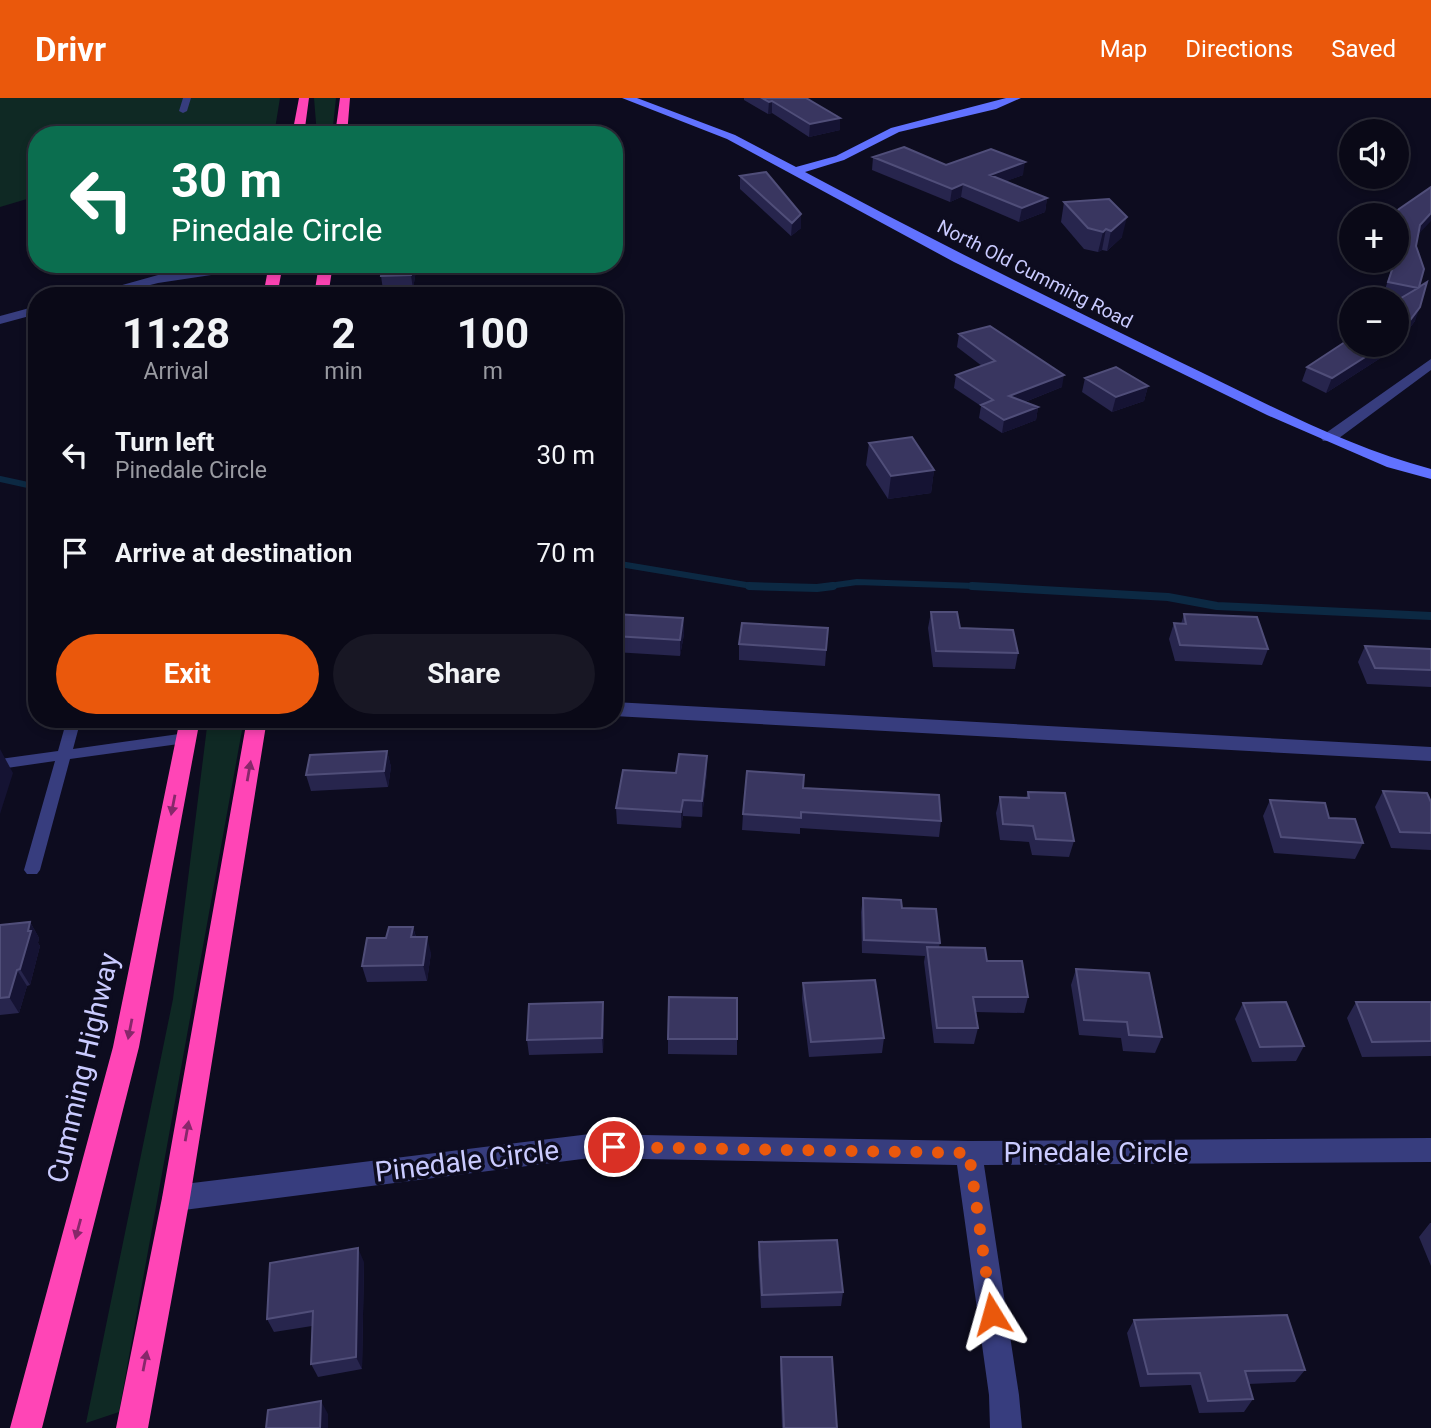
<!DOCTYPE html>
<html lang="en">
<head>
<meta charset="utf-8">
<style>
  :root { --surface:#0a0917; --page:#181724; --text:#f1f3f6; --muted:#999aa1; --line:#2a2a36; --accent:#ea580c }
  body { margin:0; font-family:Roboto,sans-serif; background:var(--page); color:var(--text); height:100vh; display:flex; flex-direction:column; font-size:26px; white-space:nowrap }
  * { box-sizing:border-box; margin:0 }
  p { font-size:23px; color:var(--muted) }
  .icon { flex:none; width:38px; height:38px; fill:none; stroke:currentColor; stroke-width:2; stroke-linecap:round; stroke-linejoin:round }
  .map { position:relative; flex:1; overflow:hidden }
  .panel { position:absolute; left:28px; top:189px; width:595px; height:441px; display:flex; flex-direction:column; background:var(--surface); border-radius:28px; box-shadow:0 4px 10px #0003,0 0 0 2px var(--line) }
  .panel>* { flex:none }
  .top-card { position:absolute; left:28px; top:28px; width:595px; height:147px; border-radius:28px; box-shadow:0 4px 10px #0003,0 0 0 2px var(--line); background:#0b6e4f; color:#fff; overflow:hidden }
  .buttons { position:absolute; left:1339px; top:21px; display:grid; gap:14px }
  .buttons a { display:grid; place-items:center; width:70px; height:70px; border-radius:50%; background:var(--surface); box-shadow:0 4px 10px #0003,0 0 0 2px var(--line); font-size:35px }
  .pin { position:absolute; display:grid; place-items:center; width:60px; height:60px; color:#fff; margin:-30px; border:4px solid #fff; border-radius:50%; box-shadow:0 2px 7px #0007 }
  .me { position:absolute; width:77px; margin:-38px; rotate:352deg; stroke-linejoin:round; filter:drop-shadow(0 0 5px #0008) }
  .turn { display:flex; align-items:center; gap:24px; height:147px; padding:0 28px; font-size:32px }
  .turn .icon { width:91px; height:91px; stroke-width:2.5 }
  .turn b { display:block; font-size:49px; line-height:60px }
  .eta { display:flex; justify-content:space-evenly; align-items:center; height:119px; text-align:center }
  .eta b { font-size:42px; font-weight:700; line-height:49px }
  .button { display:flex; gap:14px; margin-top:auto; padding:14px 28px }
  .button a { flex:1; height:80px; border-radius:42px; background:var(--accent); color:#fff; font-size:28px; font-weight:700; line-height:80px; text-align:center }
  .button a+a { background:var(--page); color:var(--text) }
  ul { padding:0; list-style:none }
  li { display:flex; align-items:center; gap:21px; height:98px; padding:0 28px }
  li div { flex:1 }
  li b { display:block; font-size:26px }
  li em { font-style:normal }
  header { display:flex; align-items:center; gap:42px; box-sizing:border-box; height:98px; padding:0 35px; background:var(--accent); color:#fff }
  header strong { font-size:33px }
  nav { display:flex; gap:38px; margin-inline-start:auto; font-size:24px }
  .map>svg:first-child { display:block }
  .green { fill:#0f2924 }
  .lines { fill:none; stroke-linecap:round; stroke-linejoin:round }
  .stream-far1 { stroke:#0c2943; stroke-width:6 }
  .stream { stroke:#0c2943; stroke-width:8 }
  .lane { fill:#373d7e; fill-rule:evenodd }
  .street { fill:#373d7e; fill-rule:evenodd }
  .secondary { fill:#6172ff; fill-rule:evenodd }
  .highway { fill:#ff45b6; fill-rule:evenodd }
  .wall { fill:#27254d }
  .shaded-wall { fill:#151333 }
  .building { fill:#393660; stroke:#504e79; stroke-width:2 }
  .oneway { fill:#86286a }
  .route { stroke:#ea580c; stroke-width:12; stroke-dasharray:0 21.6 }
  .labels { text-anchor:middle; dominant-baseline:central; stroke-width:7; stroke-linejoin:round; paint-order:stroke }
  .far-street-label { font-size:19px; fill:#cacbff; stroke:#0d0c1f }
  .near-street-label { font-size:28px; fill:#cacbff; stroke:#0d0c1f }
</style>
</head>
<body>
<header>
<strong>Drivr</strong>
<nav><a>Map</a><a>Directions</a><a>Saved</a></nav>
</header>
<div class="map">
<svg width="1431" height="1330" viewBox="0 0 1431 1330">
  <rect width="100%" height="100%" fill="#0d0c1f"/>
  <path class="green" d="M0,0h280l-6,37h-237v61l-37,11z
    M314,0h22l-4,37h-15z
    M208,621h36l-125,693 -33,11 87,-424z"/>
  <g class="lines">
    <path class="stream-far1" d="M0,381l37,8
      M614,465l138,23 43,1
      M822,489l35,-5 148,5"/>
    <path class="stream" d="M749,488l68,2 16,-2
      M972,488l196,11 49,9 214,10"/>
    <path class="lane" d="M183,0h8l-4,13 -4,2 -4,-2z
      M67,621h14l-8,30 113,-16 7,5 -7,5 -116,16 -30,111 -3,4h-10l-3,-4 31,-109 -55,8v-10l58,-8z"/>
    <path class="street" d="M230,166h34l-6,4 -100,15 -51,13h-24l75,-21z
      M37,208v8l-37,10v-8z
      M1431,261v11l-96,71h-12l-2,-3 2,-3z
      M614,604l817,45v14l-817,-45z
      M590,1036l379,7 462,-3v24l-447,3 35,230 3,33h-32l-1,-33 -32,-230 -367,-7 -414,53 -10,-4 -4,-9 4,-9 10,-4z"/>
    <path class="secondary" d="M622,0h15l98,37 61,32 40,-11 55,-28 115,-30h15l-25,11 -97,23 -55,28 -39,12c123,66 248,128 373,189 82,39 165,85 253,108v10l-44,-12 -120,-52 -313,-153 -227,-123z"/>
    <path class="highway" d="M299,0h10l-5,37h-12z
      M340,0h10l-3,37h-12z
      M269,166h14l-6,32h-14z
      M319,166h14l-5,32h-14z
      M180,621h20l-61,328 -97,381h-32l103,-381z
      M247,621h20l-77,479 -42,230h-32l46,-230z"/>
  </g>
  <path class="wall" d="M744,0h62l34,32 -31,7 -37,-24 -4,1 -24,-14z
    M873,59l150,18 -17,6 41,17 -2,14 -26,10 -58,-25 -11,5 -78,-32z
    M740,78l61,38v14l-10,8 -51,-47z
    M1064,104l58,35 -15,14 -5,-1 -4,2 -14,-3 -23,-27z
    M1396,117l22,20 -2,11 3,41 -4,34 -22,29 -67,43 -24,-12 5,-14 40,-26 4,-12v16l48,-46 -16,-3 11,-35h2z
    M383,166h34l-4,25 -30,1 -2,-14z
    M959,236l103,53 -37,15 13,5 -2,13 -34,13 -23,-15 2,-12 -27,-18 2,-13 26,-9 -25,-19z
    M1085,280l63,8 -4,15 -32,11 -30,-20z
    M869,345l65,27 -3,23 -43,6 -22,-34z
    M931,514l29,16 58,25 -3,16 -82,-2 -5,-39z
    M614,516l69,4 1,16 -4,22 -66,-4z
    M1184,516l84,35 -6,16 -87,-4 -6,-22 5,-16 7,1z
    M828,530l-3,38 -86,-6v-16z
    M1365,548l66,3v38l-64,-3 -9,-22z
    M387,653l4,16 -3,20 -77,4 -5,-16z
    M707,674l-5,45 -19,-1 -2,12 -64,-4 -1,-16 60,-35z
    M803,690l138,33 -2,16 -139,-9v6l-58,-4 1,-16z
    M1383,693l48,11v48l-40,-2 -16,-41z
    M1028,694l46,49 -5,16 -37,-2 -3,-13 -29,-2 -4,-27 4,-16 26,1z
    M1270,702l59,18 34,25 -8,16 -81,-6 -11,-37z
    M863,800l39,10 38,35 -1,4 48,14 41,36 -4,16 -48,-1 2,16 -4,16 -40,-1 -10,-81 1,-6 -63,-3 -1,-41z
    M30,824l9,16 -1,5 2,3 -10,39 -3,1 -8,27 -19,2v-90z
    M413,829l3,10 15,16 -4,28 -60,1 -5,-16 24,-28z
    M1076,871l86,68 -7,16 -32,-2 -2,-13 -42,-3 -8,-50z
    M803,885l81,55 -2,15 -73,4 -7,-58z
    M737,900v57l-69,-1v-15z
    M603,904l1,16 -1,35 -74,2 -2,-15z
    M1356,904h75v54l-69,1 -15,-39z
    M1243,905l61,43 -8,15 -44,1 -17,-43z
    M1430,1125h1v43l-12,-29z
    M759,1144l84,50 -2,14 -80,2 -3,-52z
    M364,1164l-2,107 -44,8 -7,-13 1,-38 -38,6 -7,-13z
    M1134,1222l171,50 -10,12 -47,2 5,15 -9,13 -45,1 -8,-28 -51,2 -13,-54z
    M781,1259l56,71h-55l-2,-58z"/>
  <path class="shaded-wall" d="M772,3v12l-4,1 1,-12z
    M840,20v12l-31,7 1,-13z
    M1025,64l-2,13 -35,13 2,-13z
    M963,86l-2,13 -11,5 2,-13z
    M1047,100l-2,14 -26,10 3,-14z
    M1431,115v8l-16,17 5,-13z
    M801,116v14l-10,8 1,-13z
    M1127,119l-5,20 -15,14 4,-20z
    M1106,131l-4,21 -4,2 5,-20z
    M413,166l4,1 -4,24 -2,-14z
    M1420,209l-5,14 -22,29 -67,43 6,-15 52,-33h12v-8z
    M1064,277l-2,12 -55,22 2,-13z
    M1148,288l-4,15 -32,11 4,-15z
    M1038,309l-2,13 -34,13 2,-13z
    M934,372l-3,23 -43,6 3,-23z
    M683,520l1,16 -4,22v-16z
    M0,651l13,24 -13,41z
    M387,653l4,16 -3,20 -4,-16z
    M707,658v16l-5,45v-16z
    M683,702v16l-2,12v-16z
    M30,824l9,16 -1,5 2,3 -10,39 -10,-16z
    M413,829l4,15 -6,-5z
    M427,839l4,16 -4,28 -4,-16z
    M17,872l10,16 -8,27 -10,-16z
    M603,904l1,16 -1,35 -1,-15z
    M358,1150l6,14 -2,107 -6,-12z
    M321,1303l7,13v14h-8z"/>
  <path class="building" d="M762,0h44l34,20 -30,6 -38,-23 -3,1z
    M904,49l42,18 45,-16 34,13 -35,13 57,23 -25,10 -59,-24 -11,5 -79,-32z
    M766,74l35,42 -9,9 -52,-47z
    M1431,89v26l-11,12 -4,21 8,23 -5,18 8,-5 -7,25 -21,28 -3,2v-36l22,-13 -30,-6 7,-21h1v-5l5,-12 -5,-1v-28h-3l6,-6z
    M1109,101l18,18 -16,14 -5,-2 -3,3 -15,-4 -24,-26z
    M383,166h30l-2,11 -30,1z
    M990,228l74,49 -55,21 29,11 -34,13 -23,-15 12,-5 -37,-25 39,-14 -36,-27z
    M1351,240v7h33l-52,33 -25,-11z
    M1116,269l32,19 -32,11 -31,-19z
    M912,339l22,33 -43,6 -22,-33z
    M931,514h26l3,16 53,2 5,23 -82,-2z
    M614,516l69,4 -3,22 -66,-4z
    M1184,516l73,3 11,32 -88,-4 -6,-22 12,1z
    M742,525l86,5 -2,22 -87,-6z
    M1365,548l66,3v21l-56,-2z
    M387,653l-3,20 -78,4 4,-20z
    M679,656l28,2 -5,45 -19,-1 -2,12 -65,-4 7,-38 53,3z
    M747,673l57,4 -1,13 136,7 2,26 -140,-9v6l-58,-4z
    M1383,693l44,2 4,9v31l-31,-1z
    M1028,694l37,1 9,48 -38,-2 -3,-13 -30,-2 -3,-27 29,1z
    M1270,702l55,3 4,15 26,1 8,24 -82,-6z
    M863,800l38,2 1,8 34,1 4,34 -76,-3z
    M30,824l-2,9h3l-11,38 -3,1 -8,27 -9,1v-73z
    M389,829h24l-2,10h16l-4,28 -61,1 5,-28h19z
    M927,849l58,1 2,13h35l6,36h-55l5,31h-41z
    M1076,871l73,4 13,64 -33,-2 -2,-13 -43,-2z
    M875,882l9,58 -73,4 -8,-59z
    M669,899l68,1v41h-69z
    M603,904l-1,36 -75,2 2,-36z
    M1286,904l18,44 -44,1 -17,-44z
    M1356,904h75v39l-59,1z
    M837,1142l6,52 -81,3 -3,-53z
    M358,1150l-2,109 -45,7 2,-53 -46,8 3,-56z
    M1287,1217l18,55 -60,1 8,28 -45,2 -8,-28 -52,1 -14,-54z
    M781,1259h51l5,71h-53z
    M321,1303l-1,27h-54l2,-18z"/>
  <defs><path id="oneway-solid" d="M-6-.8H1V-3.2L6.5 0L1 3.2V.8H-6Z" transform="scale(1.75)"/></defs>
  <g class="oneway">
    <use href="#oneway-solid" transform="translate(249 673) rotate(-80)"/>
    <use href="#oneway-solid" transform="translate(173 707) rotate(101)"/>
    <use href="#oneway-solid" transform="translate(130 931) rotate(101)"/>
    <use href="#oneway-solid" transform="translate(187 1033) rotate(-80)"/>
    <use href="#oneway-solid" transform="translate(78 1131) rotate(105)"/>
    <use href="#oneway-solid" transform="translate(145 1263) rotate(-79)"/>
  </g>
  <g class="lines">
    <path class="route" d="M614,1049l355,6 23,161"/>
  </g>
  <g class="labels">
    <g class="far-street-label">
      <text transform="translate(1035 176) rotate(27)">North Old Cumming Road</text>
    </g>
    <g class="near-street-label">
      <text transform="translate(83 970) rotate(-77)">Cumming Highway</text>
      <text x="1096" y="1054">Pinedale Circle</text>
      <text transform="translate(467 1063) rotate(-7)">Pinedale Circle</text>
    </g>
  </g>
</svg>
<div class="buttons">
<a><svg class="icon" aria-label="sound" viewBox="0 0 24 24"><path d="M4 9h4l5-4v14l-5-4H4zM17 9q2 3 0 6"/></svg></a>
<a>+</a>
<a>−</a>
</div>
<div class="pin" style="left:614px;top:1049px;background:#d93025"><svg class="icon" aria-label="arrive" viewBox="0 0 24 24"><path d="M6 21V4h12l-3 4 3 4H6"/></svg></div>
<svg class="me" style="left:992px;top:1216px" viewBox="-20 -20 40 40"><path d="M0-17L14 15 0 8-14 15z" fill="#ea580c" stroke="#fff" stroke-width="4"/></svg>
<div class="top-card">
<div class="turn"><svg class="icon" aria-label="left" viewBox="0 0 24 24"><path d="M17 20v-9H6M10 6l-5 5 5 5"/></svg><div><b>30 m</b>Pinedale Circle</div></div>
</div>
<section class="panel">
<div class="eta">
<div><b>11:28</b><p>Arrival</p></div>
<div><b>2</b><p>min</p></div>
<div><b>100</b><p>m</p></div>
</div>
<ul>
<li><svg class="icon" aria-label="left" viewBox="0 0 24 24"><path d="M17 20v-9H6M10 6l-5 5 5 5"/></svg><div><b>Turn left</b><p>Pinedale Circle</p></div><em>30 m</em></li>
<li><svg class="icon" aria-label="arrive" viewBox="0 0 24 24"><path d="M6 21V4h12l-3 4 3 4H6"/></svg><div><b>Arrive at destination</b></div><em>70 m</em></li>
</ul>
<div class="button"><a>Exit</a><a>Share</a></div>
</section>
</div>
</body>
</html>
